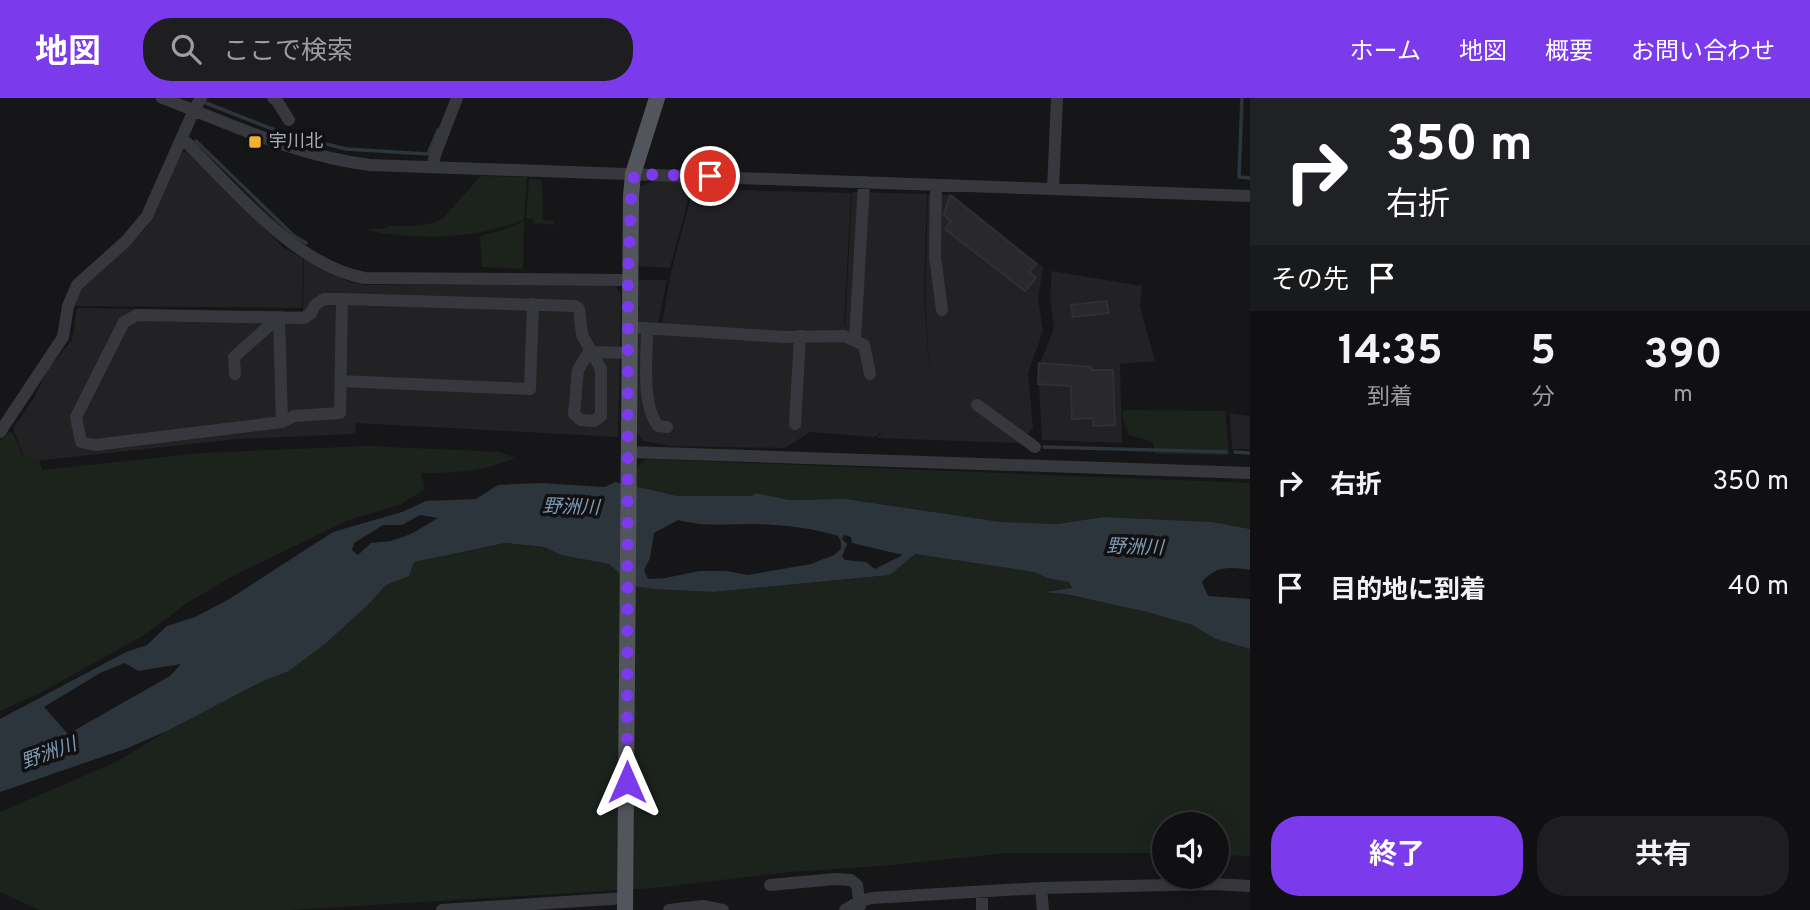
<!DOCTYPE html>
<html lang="ja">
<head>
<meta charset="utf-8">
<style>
  :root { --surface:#101012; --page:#1e1e20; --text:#f1f3f6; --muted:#9c9d9f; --line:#303032; --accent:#7c3aed }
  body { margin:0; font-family:Overpass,"Noto Sans JP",sans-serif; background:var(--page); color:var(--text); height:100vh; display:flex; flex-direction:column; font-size:26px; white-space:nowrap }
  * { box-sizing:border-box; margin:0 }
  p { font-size:23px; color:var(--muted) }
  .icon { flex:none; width:38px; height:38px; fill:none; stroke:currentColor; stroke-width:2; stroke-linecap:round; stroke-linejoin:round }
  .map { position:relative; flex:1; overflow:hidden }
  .sheet { display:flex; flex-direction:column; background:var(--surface); width:560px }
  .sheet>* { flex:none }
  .banner { background:#202124; color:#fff; overflow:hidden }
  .controls { position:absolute; left:1152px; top:714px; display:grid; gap:14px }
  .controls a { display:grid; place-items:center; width:77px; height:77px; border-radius:50%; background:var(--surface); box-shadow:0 7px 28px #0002,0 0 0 2px var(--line); font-size:35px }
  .pin { position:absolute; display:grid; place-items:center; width:60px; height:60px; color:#fff; margin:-30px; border:4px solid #fff; border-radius:50%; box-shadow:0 2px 7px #0007 }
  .me { position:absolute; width:77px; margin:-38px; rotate:0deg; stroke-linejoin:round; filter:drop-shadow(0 0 5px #0008) }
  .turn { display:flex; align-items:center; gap:24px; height:147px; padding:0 21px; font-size:32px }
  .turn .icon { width:91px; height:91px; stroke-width:2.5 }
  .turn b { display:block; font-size:49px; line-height:60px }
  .then { display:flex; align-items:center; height:66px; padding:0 21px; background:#0003; gap:14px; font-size:26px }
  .eta { display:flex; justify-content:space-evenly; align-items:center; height:119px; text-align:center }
  .eta b { font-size:42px; font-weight:700; line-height:49px }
  .cta { display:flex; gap:14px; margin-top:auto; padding:14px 21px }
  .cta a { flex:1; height:80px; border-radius:28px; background:var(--accent); color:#fff; font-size:28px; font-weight:700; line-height:80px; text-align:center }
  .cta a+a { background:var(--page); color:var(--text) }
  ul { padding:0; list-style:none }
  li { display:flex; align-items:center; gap:21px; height:105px; padding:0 21px }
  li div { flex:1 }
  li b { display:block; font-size:26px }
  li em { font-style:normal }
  header { display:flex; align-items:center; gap:42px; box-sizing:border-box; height:98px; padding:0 35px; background:var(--accent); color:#fff }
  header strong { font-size:33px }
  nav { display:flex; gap:38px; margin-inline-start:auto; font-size:24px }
  .search { width:490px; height:63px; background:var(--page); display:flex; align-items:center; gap:18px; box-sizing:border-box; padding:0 24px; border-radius:28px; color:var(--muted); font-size:26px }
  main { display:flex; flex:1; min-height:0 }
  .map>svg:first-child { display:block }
  .built { fill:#222225 }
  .green { fill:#1c231d }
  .water { fill:#2c353c; fill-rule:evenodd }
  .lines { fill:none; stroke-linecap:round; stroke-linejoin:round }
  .stream { stroke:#2c353c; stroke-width:3.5 }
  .building { fill:#29292c; stroke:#303034; stroke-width:2 }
  .minor { stroke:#37383d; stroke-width:12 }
  .major { stroke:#53555c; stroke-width:16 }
  .route { stroke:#7c3aed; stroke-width:12; stroke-dasharray:0 21.6 }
  .poi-dot { fill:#f2b134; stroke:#111113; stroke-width:2.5 }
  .labels { text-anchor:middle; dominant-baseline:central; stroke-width:7; stroke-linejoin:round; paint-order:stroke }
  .poi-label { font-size:18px; fill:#a8adb8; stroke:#111113; text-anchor:start }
  .water-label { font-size:19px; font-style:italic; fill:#7f9bb3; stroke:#111113 }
</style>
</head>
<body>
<header>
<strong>地図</strong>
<div class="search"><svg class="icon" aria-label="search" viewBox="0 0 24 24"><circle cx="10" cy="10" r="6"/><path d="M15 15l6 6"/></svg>ここで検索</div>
<nav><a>ホーム</a><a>地図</a><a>概要</a><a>お問い合わせ</a></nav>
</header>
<main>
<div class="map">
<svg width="1250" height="812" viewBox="0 0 1250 812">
  <rect width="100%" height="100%" fill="#161618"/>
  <path class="built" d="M187,53l97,97 19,10 -1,50 -229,-2 7,-19 52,-44 15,-17 32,-73z
    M655,82l38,2 -23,86 -37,-2 6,-79z
    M693,91l158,4 -7,132 -25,8 26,-8 7,-133 75,2 -3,104 6,81 -5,-82 3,-103 25,1 90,72 -5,32 5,32 -15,42 5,55 -13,15 -143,-5 7,-9 -9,8 -65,-5 -25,16 -115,-2 -27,-5 -9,-12 1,-144 4,-5h28l-9,44h4l9,-52z
    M304,160l46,24 15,3h250l6,11 -3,141 -262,-14 -1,11 -119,5 -210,23 -13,-34 19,-27 17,-33 23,-28 5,-32 226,3z
    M1052,173l90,15 -2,21 15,54 -35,3 2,79 -80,-3 -4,-71 16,-41 -4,-31z
    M1230,315l20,3v33h-18z"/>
  <path class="green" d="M481,78l46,1 -3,43c-51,19 -105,21 -158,10l20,-2 2,-2c19,0 37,2 54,-7z
    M529,81l13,1 1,40 11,1v4l-20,-2 -1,-4 -7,-1z
    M524,123l-1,48 -41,-2 -2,-31 23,-6z
    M1123,312l102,1 4,44 -74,-1 -2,-12 -24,-7 -7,-19z
    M7,334l6,1 11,25h14l4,12 160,-17 167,-7 131,6 15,6c-33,14 -59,15 -94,15l4,16 -24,15 -55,17 -109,53 -50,29 -41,31 -108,60 -38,17v-269z
    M647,361l603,24v46l-38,-7 -108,-5 -47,7 -56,-2 -156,-23 -55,1 -35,-7 -3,3h-75l-43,-8c0,-15 -1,-22 13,-29z
    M505,445l39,4 17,8 48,9 26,22 18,3 60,3 177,-17 25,-21 119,18 13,6 22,4 3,7 -22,1 -5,2 56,9 46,11 45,13 24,14 34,10v207l-34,-1v-31h-52v29h-157l-127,13 -91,6 -135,16 -366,22h-248l-40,-18v-80l116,-50 53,-32 92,-48 28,-11 36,-27 44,-40 17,-19 23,-9 4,-14z"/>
  <path class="water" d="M615,384l62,14h75l3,-3 35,7 55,-1 156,23 56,2 47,-7 108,5 38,7v41c-20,-3 -34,-5 -48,12l6,14 42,3v50l-34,-10 -24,-14 -45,-13 -77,-17 -27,-3 29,-4 -3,-6 -22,-4 -13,-6 -119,-18 -25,21 -177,17 -60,-3 -19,-3 -25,-22 -48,-9 -17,-8 -39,-4 -91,19 -5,14 -23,9 -17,19 -44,40 -36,27 -28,11 -92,48 -41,18 -128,44v-73l126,-67 21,-7 20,-19 28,-9 36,-19 102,-66 69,-20 24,-11 50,-2 22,-14 42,-2 65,4zM420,417l18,3 -27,16 -20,7 -20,2 -13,12 -6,-5 2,-7 29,-18h19zM678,422c25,7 51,4 77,4 27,1 58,4 83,12l3,6v7l-7,6 -23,9 -63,11 -22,-4h-26l-35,7 -17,1 -4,-9 6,-12 4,-25zM844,437l7,2 1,6 51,12 -28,14 -9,-7 -21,-2 -3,-4 5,-12 -5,-5zM125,565l13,8 43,-7 -11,12 -102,58 -24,-27 56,-34z"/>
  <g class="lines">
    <path class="stream" d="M1242,0l-3,79 11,1
      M206,5l74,29
      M290,37l56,14 82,5 10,-24
      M196,43l98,95 12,7
      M1044,349l182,5
      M1235,354l15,1"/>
  </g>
  <path class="building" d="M950,97l86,69 -7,8 7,6 -11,13 -80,-62 6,-8 -7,-6z
    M1106,203l3,12 -36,4 -2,-12z
    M1039,265l52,4v3h22l2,55 -22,1v-8l-21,1 -1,-33 -33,-2z"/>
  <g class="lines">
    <path class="minor" d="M162,0c69,26 134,58 208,67l880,31
      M273,0l4,3 12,19
      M182,40c50,49 111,126 182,140l264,2
      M432,69l4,-15 21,-54
      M936,87l-1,71 7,54
      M1053,91l4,-91
      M342,201l-2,114 -46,3 -12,6 -187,23 -14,-3 -5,-25 48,-95 13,-7 167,3 7,-5 4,-8 9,-6h18l233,7 4,3 3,26 19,34v47l-7,5 -13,-1 -7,-6 4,-44 11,-18
      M279,219l3,105
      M628,229l156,10 60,-1 20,9 6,29
      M647,230c0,28 -6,76 11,98l9,1
      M855,242l9,-158
      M589,254l39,1
      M235,276l-1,-17 45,-40
      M340,283l190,8 3,-85
      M977,307l58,42
      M795,326l5,-88
      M0,334l63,-95 5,-31 9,-21 49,-44 21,-25 47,-106 7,-12
      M629,354l621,21
      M770,787l65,-6 16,1 6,5 3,21
      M1041,790l2,22
      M982,794v18
      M442,812l184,-12
      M669,812l34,-4 20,4
      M845,812l15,-9 12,-3 169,-10 171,-4 38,2"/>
    <path class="major" d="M625,812l6,-714 2,-22 24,-76"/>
  </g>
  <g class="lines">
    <path class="route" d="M627,684l1,-502 3,-84 3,-22 76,2"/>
  </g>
  <rect class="poi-dot" x="248" y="37" width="14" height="14" rx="3.5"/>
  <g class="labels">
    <g class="poi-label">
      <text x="269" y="44">宇川北</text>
    </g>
    <g class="water-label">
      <text transform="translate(571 410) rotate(2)">野洲川</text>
      <text transform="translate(1135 450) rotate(2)">野洲川</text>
      <text transform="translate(49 656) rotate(-20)">野洲川</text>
    </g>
  </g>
</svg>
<div class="controls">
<a><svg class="icon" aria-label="sound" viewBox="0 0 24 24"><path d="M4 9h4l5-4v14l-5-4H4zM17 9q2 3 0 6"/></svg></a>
</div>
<div class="pin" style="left:710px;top:78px;background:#d93025"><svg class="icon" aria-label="arrive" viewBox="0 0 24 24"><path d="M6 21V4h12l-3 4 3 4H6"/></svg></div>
<svg class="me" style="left:627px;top:684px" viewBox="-20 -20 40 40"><path d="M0-17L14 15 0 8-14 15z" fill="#7c3aed" stroke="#fff" stroke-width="4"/></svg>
</div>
<section class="sheet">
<div class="banner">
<div class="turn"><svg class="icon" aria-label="right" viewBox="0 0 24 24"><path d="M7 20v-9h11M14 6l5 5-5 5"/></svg><div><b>350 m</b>右折</div></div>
<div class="then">その先<svg class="icon" aria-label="arrive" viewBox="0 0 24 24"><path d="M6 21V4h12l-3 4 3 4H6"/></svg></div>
</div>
<div class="eta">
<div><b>14:35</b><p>到着</p></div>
<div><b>5</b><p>分</p></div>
<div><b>390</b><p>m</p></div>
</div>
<ul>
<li><svg class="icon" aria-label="right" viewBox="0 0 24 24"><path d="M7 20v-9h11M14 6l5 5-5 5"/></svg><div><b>右折</b></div><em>350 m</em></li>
<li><svg class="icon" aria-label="arrive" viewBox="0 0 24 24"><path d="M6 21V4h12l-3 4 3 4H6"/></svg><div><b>目的地に到着</b></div><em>40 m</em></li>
</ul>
<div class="cta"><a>終了</a><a>共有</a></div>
</section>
</main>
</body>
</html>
